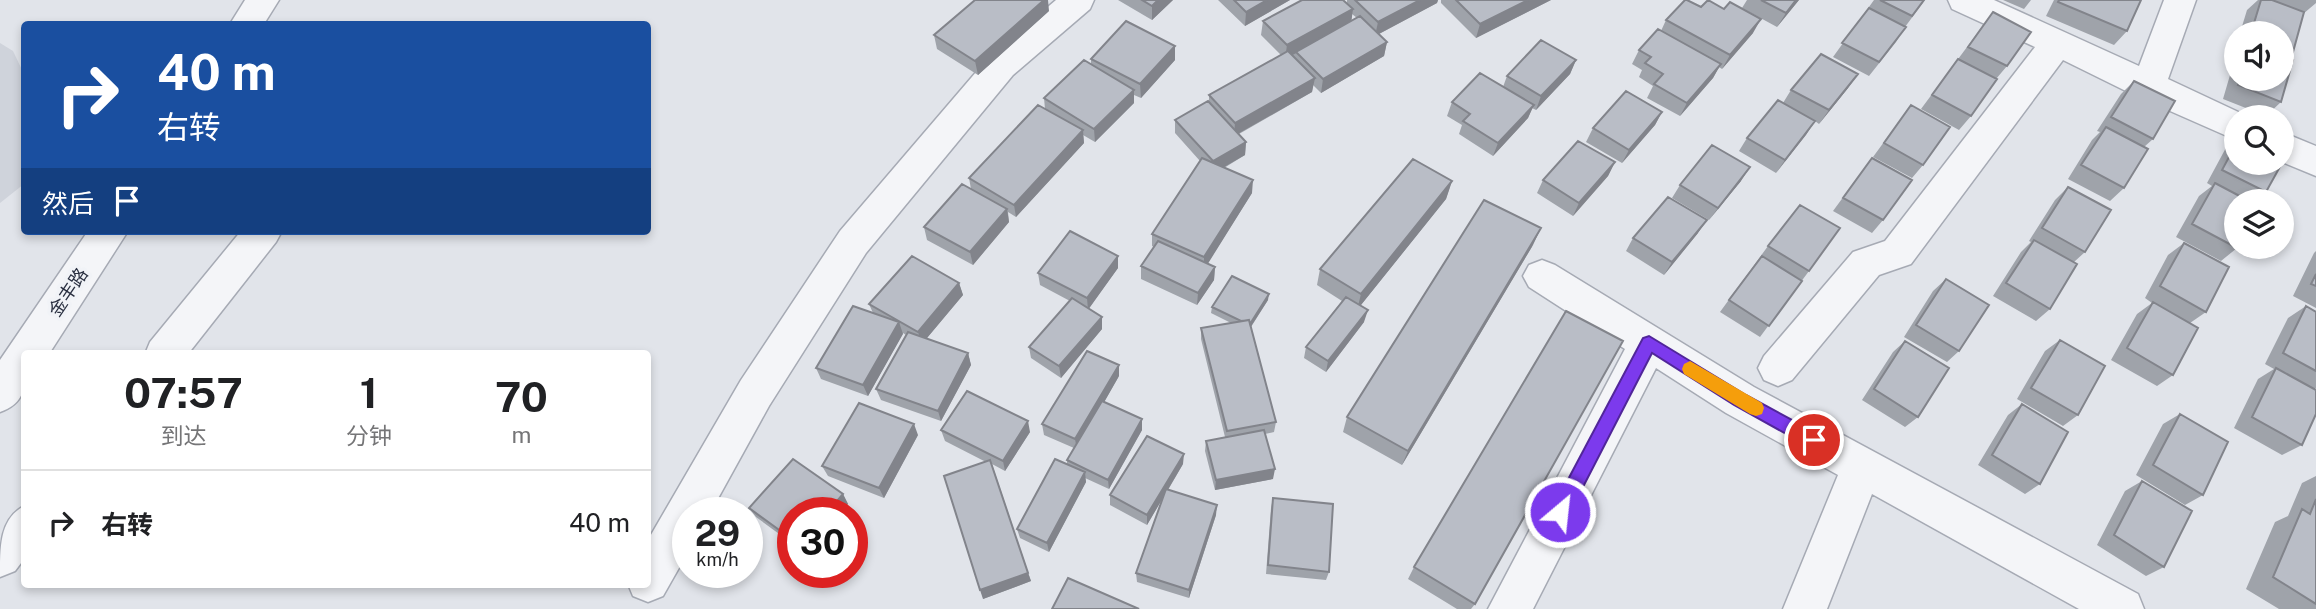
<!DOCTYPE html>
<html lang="zh">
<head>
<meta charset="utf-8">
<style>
  :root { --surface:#fff; --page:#f2f2f2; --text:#202124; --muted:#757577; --line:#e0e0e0 }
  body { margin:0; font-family:"Public Sans","Noto Sans SC",sans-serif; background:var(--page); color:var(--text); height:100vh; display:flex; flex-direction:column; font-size:26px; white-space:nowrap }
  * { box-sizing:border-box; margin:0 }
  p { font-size:23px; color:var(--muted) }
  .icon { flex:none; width:38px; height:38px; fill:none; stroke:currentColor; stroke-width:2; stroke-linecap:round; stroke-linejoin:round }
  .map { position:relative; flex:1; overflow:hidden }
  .drawer { position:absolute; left:21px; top:350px; width:630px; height:238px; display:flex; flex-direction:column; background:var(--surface); border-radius:7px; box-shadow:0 4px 10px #0003 }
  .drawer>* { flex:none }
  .top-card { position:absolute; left:21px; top:21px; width:630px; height:214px; border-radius:7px; box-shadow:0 4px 10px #0003; background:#1a4fa0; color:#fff; overflow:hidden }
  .controls { position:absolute; left:2224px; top:21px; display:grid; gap:14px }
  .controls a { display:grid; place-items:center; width:70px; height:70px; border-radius:50%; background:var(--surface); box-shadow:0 4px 10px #0003; font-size:35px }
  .speed { position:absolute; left:672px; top:497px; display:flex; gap:14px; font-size:35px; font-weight:700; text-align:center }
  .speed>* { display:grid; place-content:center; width:91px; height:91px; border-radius:50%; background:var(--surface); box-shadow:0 4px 10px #0003; line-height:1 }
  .speed small { font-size:18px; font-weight:400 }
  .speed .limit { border:10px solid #d22; background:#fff; color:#111 }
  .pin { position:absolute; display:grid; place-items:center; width:60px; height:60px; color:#fff; margin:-30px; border:4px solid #fff; border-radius:50%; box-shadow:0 2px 7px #0007 }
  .me { position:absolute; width:77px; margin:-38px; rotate:28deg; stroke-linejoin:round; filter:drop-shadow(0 0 5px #0008) }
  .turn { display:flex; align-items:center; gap:24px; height:147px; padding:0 21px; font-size:32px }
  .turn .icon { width:91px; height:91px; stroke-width:2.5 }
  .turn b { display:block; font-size:49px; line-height:60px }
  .then { display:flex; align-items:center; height:66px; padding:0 21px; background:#0003; gap:14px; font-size:26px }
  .eta { display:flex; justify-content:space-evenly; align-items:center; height:119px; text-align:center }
  .eta b { font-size:42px; font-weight:700; line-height:49px }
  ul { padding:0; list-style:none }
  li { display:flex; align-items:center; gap:21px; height:105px; padding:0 21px; border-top:2px solid var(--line) }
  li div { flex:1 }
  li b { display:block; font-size:26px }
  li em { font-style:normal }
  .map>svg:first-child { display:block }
  .built { fill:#cfd3db }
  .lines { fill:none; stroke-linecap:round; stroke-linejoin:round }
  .minor-casing { stroke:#a6aab4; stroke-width:3 }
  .minor { fill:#f4f5f8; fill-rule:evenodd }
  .wall { fill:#9fa3aa; fill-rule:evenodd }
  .shaded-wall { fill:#82848b }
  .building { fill:#b9bdc6; stroke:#82848b; stroke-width:2 }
  .route { fill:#7c3aed; stroke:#51269a; stroke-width:2 }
  .slow { fill:#f59e0b }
  .labels { text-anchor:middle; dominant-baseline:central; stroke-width:7; stroke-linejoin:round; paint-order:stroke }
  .street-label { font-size:18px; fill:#2a3041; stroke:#f1f3f7 }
</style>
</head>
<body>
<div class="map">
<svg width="2316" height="609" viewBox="0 0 2316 609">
  <rect width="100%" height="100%" fill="#e1e4ea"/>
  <path class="built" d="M0,43l13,8 11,23v110l-24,19z"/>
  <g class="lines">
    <defs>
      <path id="minor" d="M245,0h34l-15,24h-34z
        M1056,0h38l-4,9 -77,66 -147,178 -97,153 -59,107h-22v39l-25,44 -15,6 -15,-6 -5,-12h20v-44l93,-160 99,-149 149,-174z
        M1948,0h46l145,66 25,-66h32l-28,79 81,38h-13v23l-100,-44 -73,-36 -152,204 -32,11 -87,105 -14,6 -14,-6 -6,-12 6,-12 89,-104 32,-11 150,-194 -83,-38z
        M2282,132l34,14v30l-34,-14z
        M88,231h40l-79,123h-25c0,27 6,47 -24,58v-52z
        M241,231h41l-6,11 -88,112h-43l5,-12z
        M1542,260l13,5 199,122 384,207 6,15h-65l-207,-115 -45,115h-44l55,-134 -112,-62 -70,-45 -123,241h-45l137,-260 -96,-62 -6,-11 6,-11z
        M24,506v53l-9,12 -15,6c0,-32 0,-58 24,-71z"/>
    </defs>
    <use href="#minor" class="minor-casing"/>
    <use href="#minor" class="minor"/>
  </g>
  <path class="wall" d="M1118,0h55l-21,20z
    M1218,0h72l-45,26z
    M1347,0h91l-1,3 -58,31 8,8 -3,14 -63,37 -8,-8 -1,7 -73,42 7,8 -1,13 -21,13 28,25 -45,71 8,3 -1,13 -17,25 -56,-26v-13l13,-19 -2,-1v-12l48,-73 -25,-28v-13l34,-18v-7l72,-40 -20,-20 2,-14 84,-18zM1352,14l5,4 -6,3z
    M1441,0h110l-75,38 -35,-35z
    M1747,0h52l-22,27 -35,-19z
    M1874,0h51l-20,27 -9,15 -27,34 -36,-19z
    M2003,0h28l-7,9z
    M2054,0h87l-14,31 -13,14 -68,-29z
    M2258,0h58v3l-13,11 -10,38 -7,6 -5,44 -15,14 -43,-17 12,-41 1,-1v22h46v-46h-42l7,-23z
    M1049,11l-71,64 -41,-26 -3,-14z
    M1993,12l14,54 -11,13 -25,37 -12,14 -38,-21z
    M1666,20l87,13 -31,36 -3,-2 -6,11 -33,38 -33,-18 6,-12 -14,-9 3,-7 -10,-6 7,-14 22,-19z
    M1091,59l84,1 -34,38 -7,-3v8l-39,39 -12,-7 1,8 -68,74 -8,-5 1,10 -36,43 -46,-25 -3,-13 47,-38 -2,-11 76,-69 -1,-11 47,-33z
    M1576,60l-6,14 -34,36 -4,-2 -4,10 -35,38 -34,-22 3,-9 -15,-9 5,-14 51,-15 4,-11z
    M2134,81l19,58 -9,8 -20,41 -14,13 -42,-22 24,-39 8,-8 -3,-1 24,-37z
    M1848,88l-29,36 -4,-3 -39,52 -37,-22 8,-13 36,-35 8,-13z
    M1911,105l12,60 -11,13 -39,-21z
    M1662,112l-7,13 -33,38 -36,-21 7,-14z
    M2236,137v26l30,29 -12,9h-18l1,47 -16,13 -45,-24 23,-41 13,-10 -5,-3 21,-39z
    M1872,158l11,62 -11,13 -39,-22z
    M1615,162l-7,14 -35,40 -36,-23 6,-13z
    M1452,181l-6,18 -86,107 4,16 -38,50 -22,-14 2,-11 36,-46 -25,-16 3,-16z
    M1741,181l-32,39 -37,-22 8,-13z
    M2068,187l17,65 -11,10 -24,47 -14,12 -43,-25 28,-44 10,-10 -2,-1 26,-41z
    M1698,233l-34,42 -38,-24 7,-13z
    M2184,243l22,69 -16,11 -17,52 -16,11 -46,-26 26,-46 15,-11 -7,-5 23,-43z
    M1533,245l-131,220 -59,-33 4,-15z
    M1768,246l41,25 -49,66 -40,-25z
    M2316,251v57l-23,-12 21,-43z
    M1118,256v12l-30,41 14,8v12l-41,49 -30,-20 -2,-11 41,-46 -30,-16 -2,-12z
    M1946,279l13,72 -12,11 -43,-25 29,-46z
    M959,283l4,12 -37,44 42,14 3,12 -30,56 -60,-21 -5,-11 30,-54 -3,-2 -35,63 -47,-17 -5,-11 57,-55 -4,-9z
    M1268,300l-17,27 25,95 -2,10 -9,2 8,45 -58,11 -10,-39 1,-10 19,-4 -24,-98v-11l30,-5 -20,-10 1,-6z
    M2306,306l10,6v76l-2,1 -12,56 -20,10 -48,-27 24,-49 16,-10 -9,-5 23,-46z
    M2060,340l18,75 -15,11 -46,-27 28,-48z
    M1905,341l13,76 -13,10 -43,-27 31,-48z
    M1119,376l-15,26 38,17v11l-33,59 -24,-11 1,4 -37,70 -29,-14 -3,-9 50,-65v-4l7,-12 -30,-13 -2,-11z
    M2022,404l18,80 -15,10 -47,-29 30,-50z
    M2180,414l23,81 -18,10 -49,-30 27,-51z
    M941,430l89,2 -25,39 -13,-7 39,117 -48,18 3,-137 -41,-21z
    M918,435l-34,63 -56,-22 -6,-10z
    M1183,464l-15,26 48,25 -27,83 -52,-16 -1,-9 26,-74 -15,26 -37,-20v-10z
    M2316,476v133h-37l-33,-20 29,-67 13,-6 14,-33z
    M2142,481l22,86 -18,9 -49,-31 28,-54z
    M843,494l5,10 -55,9v31l-37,-27 -7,-9z
    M1273,498l56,74 -3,8 -60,-6 5,-66z
    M1414,567l61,37 -4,5h-14l-49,-30z"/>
  <path class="shaded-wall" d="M1044,0h4l1,11 -71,64 -3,-14z
    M1158,0h15l-21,20v-14z
    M1267,0h23l-45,26 1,-14z
    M1420,0h18l-1,3 -62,33 3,-14z
    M1528,0h23l-75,38 4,-14z
    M1796,0h3l-22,27 9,-14z
    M1353,9l-2,15 -66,35 2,-14z
    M1761,19l-8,14 -31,36 8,-14z
    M1387,42l-3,14 -63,37 2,-14z
    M1175,46v14l-34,38 -1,-14z
    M1576,60l-6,14 -34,36 5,-14z
    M1721,64l-8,14 -33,38 7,-13z
    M1858,74l-10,14 -29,36 10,-14z
    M1315,78l-3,14 -78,44 1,-13z
    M1134,90v13l-39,39 -1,-13z
    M1534,105l-6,13 -35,38 5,-13z
    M1662,112l-7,13 -33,38 7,-13z
    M1815,121l-9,14 -30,38 9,-13z
    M1083,130l1,13 -68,74 -2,-12z
    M1246,142l-1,13 -33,19 1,-13z
    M1615,162l-7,14 -35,40 6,-13z
    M1750,167l-9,14 -32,39 9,-12z
    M1253,180l-1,13 -48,77v-13z
    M1452,181l-6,18 -89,111 4,-16z
    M1007,209l2,13 -36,43 -3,-13z
    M1707,220l-9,13 -34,42 8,-13z
    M1541,228l-8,17 -131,220 6,-14z
    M1118,256v12l-30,42 -1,-12z
    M1215,267l-1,13 -17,25 1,-12z
    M959,283l4,12 -41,49 -4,-12z
    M1269,294l-1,6 -20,31 1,-6z
    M1368,310l-4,12 -38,50 2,-11z
    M1102,317v12l-41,49 -2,-12z
    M899,322l4,12 -35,62 -5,-11z
    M968,353l3,12 -30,56 -3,-10z
    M1119,365v11l-42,74 -2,-11z
    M1142,419v11l-33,59 -1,-9z
    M1028,421l2,11 -25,39 -2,-10z
    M914,424l4,11 -34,63 -5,-10z
    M1184,454l-1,10 -36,61v-10z
    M1275,469l-2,10 -58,11 1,-10z
    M1085,472l1,10 -37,70 -2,-9z
    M843,494l5,10 -7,9h-14z
    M1217,505l-1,10 -27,83v-8z
    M1028,573l3,8 -48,18 -3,-9z"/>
  <path class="building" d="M975,0h69l-69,61 -41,-26z
    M1142,0h16l-6,6z
    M1234,0h33l-21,12z
    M1302,0h41l10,9 -66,36 -24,-24z
    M1355,0h65l-42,22z
    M1456,0h72l-48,24z
    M1685,0h2l14,7 7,-7 16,9 6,-7 31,17 -31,36 -64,-35z
    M1761,0h35l-10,13z
    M1880,0h44l-12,16z
    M2059,0h82l-14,31 -69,-29z
    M2261,0h11l32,12 -11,40 -11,-5v-14h-31z
    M1869,8l37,19 -27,35 -37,-19z
    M1993,12l38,20 -24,34 -39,-19z
    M1360,16l27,26 -64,37 -27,-27z
    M1126,21l49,25 -35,38 -49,-25z
    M1658,29l63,35 -34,39 -33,-19 9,-10 -18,-11 6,-6 -12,-7z
    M1541,40l35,20 -35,36 -34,-20z
    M1288,51l27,27 -80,45 -26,-28z
    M1821,54l37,20 -29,36 -38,-20z
    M2282,56l11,4 -12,42 -43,-17 2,-6h42z
    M1958,59l39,20 -26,37 -39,-21z
    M1084,60l50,30 -40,39 -50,-31z
    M1480,73l54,32 -36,38 -35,-22 7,-7 -18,-12z
    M2134,81l41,20 -22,38 -42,-22z
    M1626,91l36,21 -33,38 -36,-22z
    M1778,100l37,21 -30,39 -38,-22z
    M1208,101l38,41 -33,19 -38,-41z
    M1038,105l45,25 -69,75 -45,-27z
    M1911,105l39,22 -27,38 -39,-22z
    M2106,127l42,22 -24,39 -43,-23z
    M1578,141l37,21 -36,41 -36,-23z
    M2236,144v19h46l-16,29 -44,-22z
    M1712,145l38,22 -32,41 -38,-23z
    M2282,150l5,2 -5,10z
    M1202,158l51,22 -49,77 -52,-23z
    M1872,158l40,22 -29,40 -40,-22z
    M1413,159l39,22 -91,113 -41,-25z
    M2215,183l34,18h-13l1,47 -45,-24z
    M962,184l45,25 -37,43 -46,-25z
    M2068,187l43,23 -26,42 -43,-24z
    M1668,197l39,23 -35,42 -39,-24z
    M1484,200l57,28 -133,223 -61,-34z
    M1800,205l40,23 -31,43 -41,-25z
    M1070,231l48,25 -31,42 -49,-25z
    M2034,240l43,24 -27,45 -44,-26z
    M1158,241l57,26 -17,26 -57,-27z
    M2184,243l45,24 -23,45 -46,-26z
    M912,256l47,27 -41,49 -49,-28z
    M1762,256l40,25 -33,45 -40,-26z
    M2316,274v12l-5,-2z
    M1232,276l37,18 -19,30 -1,-4 -8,1 -29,-14z
    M1946,279l43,26 -30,46 -43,-26z
    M1346,297l22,13 -40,51 -22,-14z
    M1072,298l30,19 -43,49 -30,-19z
    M2153,302l45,26 -25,47 -46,-27z
    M853,306l46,16 -36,63 -47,-17z
    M2306,306l10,6v59l-33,-18z
    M1566,311l57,30 -148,263 -61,-37z
    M1249,320l27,102 -49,9 -26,-103z
    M908,332l60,21 -30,58 -62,-22z
    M2060,340l45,26 -27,49 -47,-27z
    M1905,341l44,27 -31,49 -44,-28z
    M1087,351l32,14 -44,74 -33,-15z
    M2276,368l40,22v24l-14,31 -50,-28z
    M967,391l61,30 -25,40 -62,-31z
    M1102,401l40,18 -34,61 -41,-20z
    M859,403l55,21 -35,64 -57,-22z
    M2022,404l46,28 -28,52 -48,-29z
    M2180,414l48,28 -25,53 -50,-30z
    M1264,430l11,39 -59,11 -10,-39z
    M1147,436l37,18 -37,61 -37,-20z
    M793,459l50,35 -16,19h-34v27l-44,-32z
    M1055,459l30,13 -38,71 -30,-14z
    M990,460l38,113 -48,17 -36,-114z
    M2142,481l50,30 -28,56 -50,-32z
    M1166,489l51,16 -28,85 -53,-17z
    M1273,498l60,6 -4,68 -61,-7z
    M2316,499v105l-43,-27 29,-68 8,5z
    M1068,578l71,31h-87z"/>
  <path class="route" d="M1649,336l97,59 74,40 2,5 -2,6 -6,2 -6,-2 -74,-41 -82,-52 -85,165 -7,2 -6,-2 -2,-6 2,-6 89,-168z"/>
  <path class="slow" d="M1690,361l72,42 2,5 -2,6 -6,2 -6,-2 -66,-40 -2,-5 2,-5z"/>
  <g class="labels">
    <g class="street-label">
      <text transform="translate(68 292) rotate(-56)">金丰路</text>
    </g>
  </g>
</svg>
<div class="controls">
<a><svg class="icon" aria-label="sound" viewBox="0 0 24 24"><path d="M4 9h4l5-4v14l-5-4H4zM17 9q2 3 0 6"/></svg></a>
<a><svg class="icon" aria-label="search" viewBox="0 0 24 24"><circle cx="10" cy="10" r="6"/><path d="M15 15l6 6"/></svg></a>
<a><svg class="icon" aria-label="layers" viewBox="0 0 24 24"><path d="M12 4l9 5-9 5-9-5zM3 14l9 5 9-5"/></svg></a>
</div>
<div class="speed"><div>29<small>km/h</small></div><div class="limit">30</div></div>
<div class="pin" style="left:1814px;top:440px;background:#d93025"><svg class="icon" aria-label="arrive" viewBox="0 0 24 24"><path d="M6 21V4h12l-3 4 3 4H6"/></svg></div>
<svg class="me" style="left:1560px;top:512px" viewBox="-20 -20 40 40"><circle r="17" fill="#7c3aed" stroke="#fff" stroke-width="3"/><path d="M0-11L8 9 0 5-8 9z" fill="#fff"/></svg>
<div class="top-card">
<div class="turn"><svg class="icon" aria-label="right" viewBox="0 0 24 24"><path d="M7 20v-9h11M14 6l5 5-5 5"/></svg><div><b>40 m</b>右转</div></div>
<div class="then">然后<svg class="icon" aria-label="arrive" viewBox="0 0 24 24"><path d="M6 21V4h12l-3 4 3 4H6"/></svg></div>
</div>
<section class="drawer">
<div class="eta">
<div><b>07:57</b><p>到达</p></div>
<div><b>1</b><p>分钟</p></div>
<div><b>70</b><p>m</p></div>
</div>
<ul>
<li><svg class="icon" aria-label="right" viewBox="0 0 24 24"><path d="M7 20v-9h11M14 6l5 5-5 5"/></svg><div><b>右转</b></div><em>40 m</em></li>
</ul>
</section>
</div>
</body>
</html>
